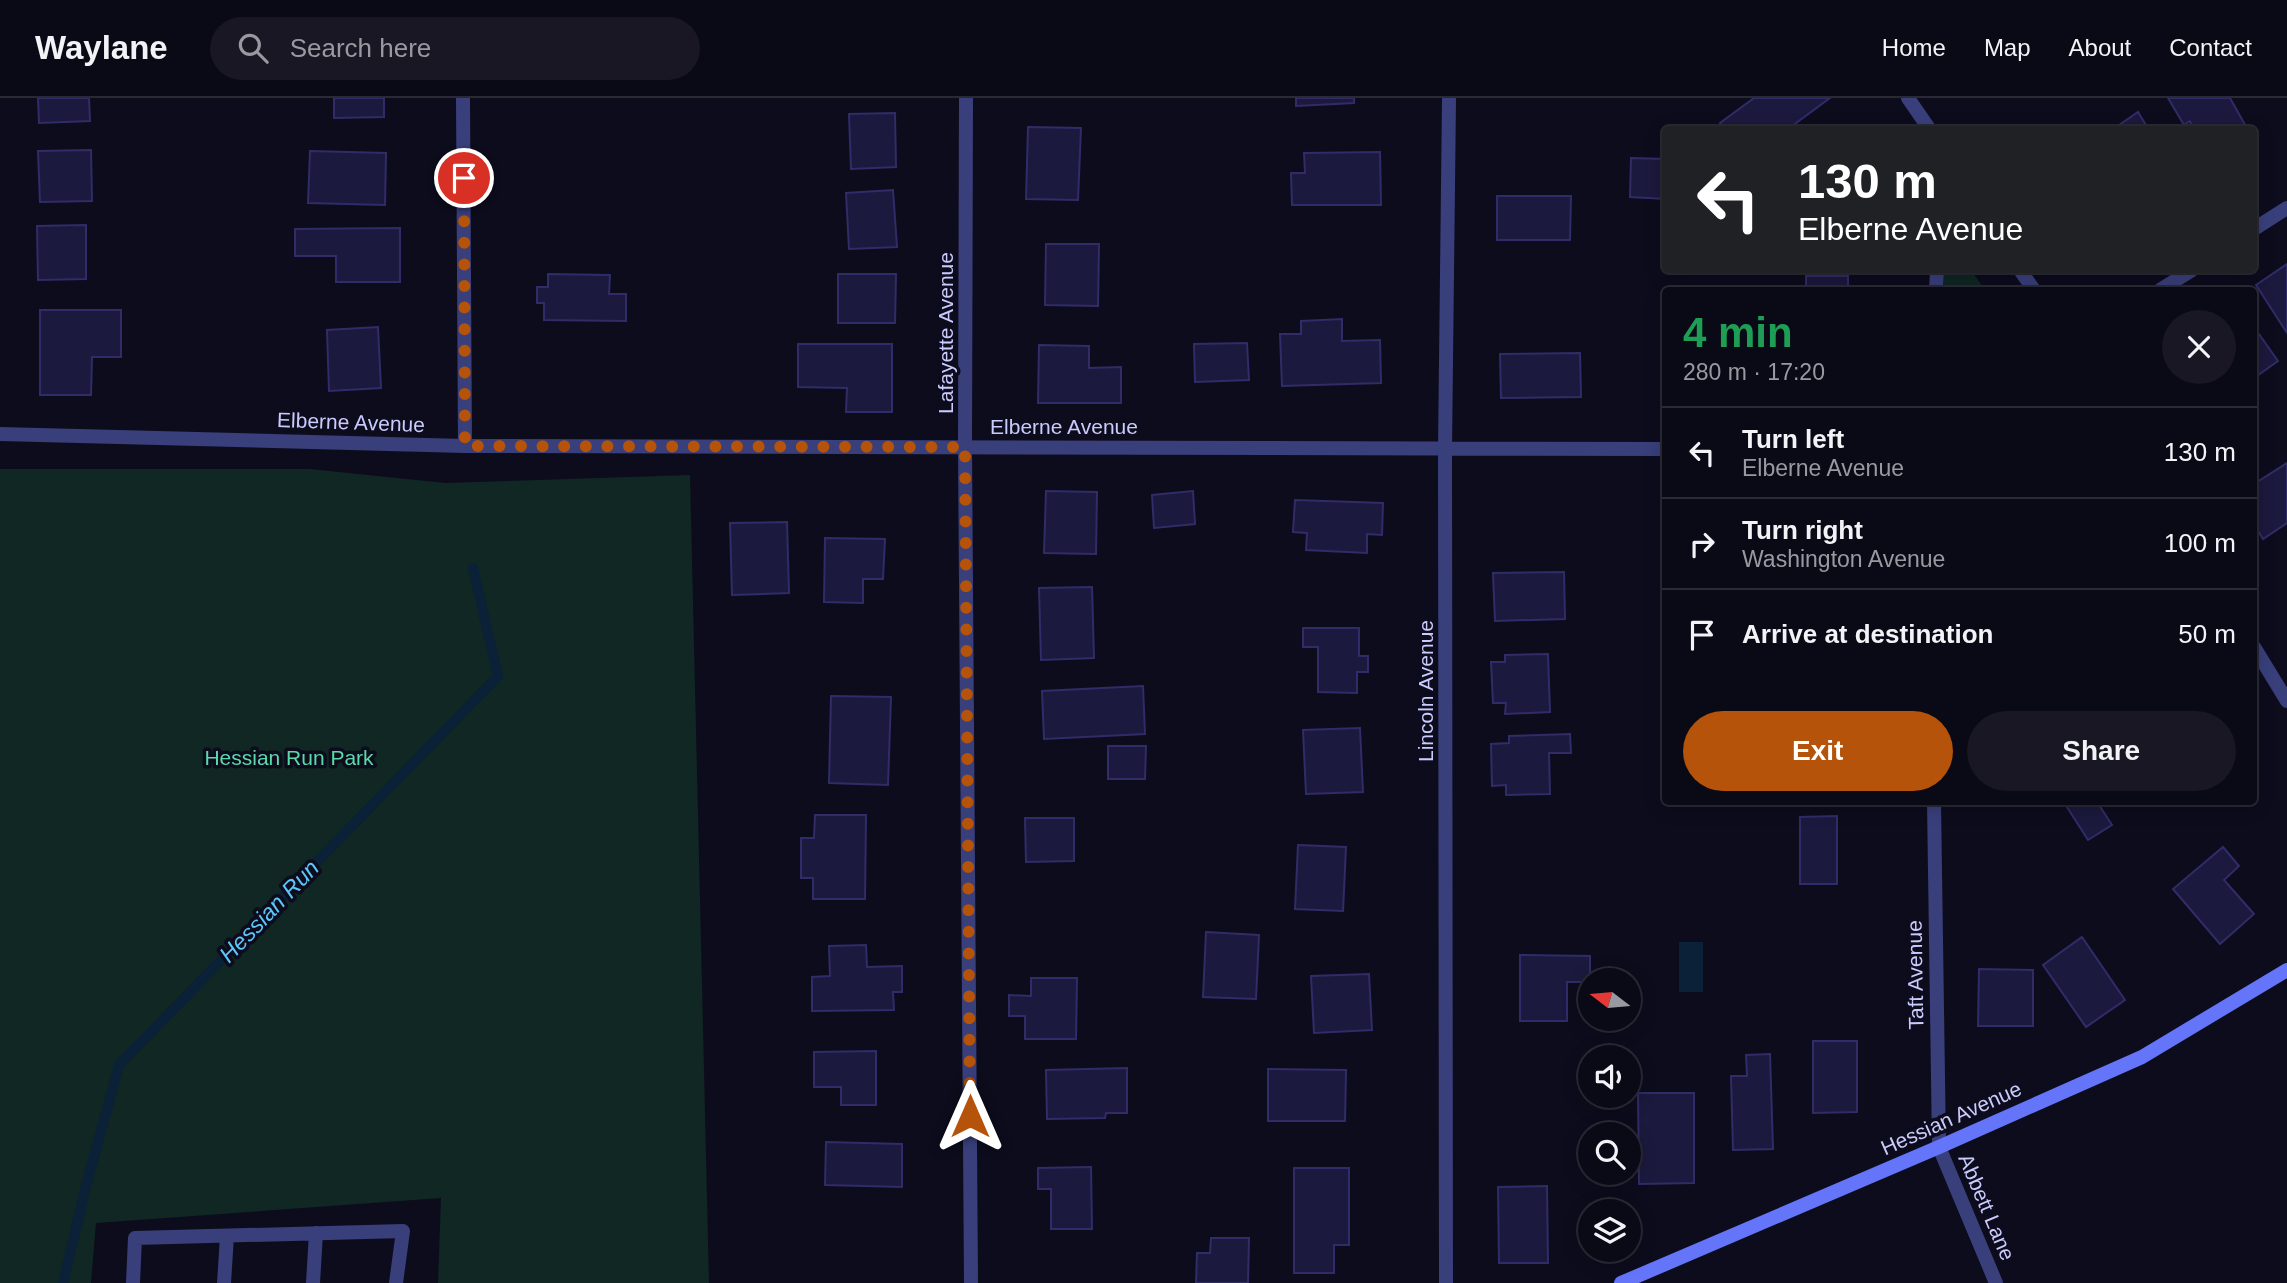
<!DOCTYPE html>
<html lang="en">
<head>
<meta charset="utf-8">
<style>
  :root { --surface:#0a0916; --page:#181723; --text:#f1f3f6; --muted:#999aa1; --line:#2a2a35; --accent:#b45309 }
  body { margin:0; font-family:Helvetica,sans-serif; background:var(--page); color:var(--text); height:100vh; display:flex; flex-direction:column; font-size:26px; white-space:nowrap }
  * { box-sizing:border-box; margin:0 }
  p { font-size:23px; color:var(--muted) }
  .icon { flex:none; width:38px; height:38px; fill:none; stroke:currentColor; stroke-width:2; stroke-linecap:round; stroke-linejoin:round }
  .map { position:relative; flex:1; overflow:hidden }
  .sheet { position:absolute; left:1662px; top:189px; width:595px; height:518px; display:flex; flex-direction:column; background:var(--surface); border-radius:7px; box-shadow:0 4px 18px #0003,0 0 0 2px var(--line) }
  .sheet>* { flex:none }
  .hud { position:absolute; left:1662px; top:28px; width:595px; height:147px; border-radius:7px; box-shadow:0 4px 18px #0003,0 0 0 2px var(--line); background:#202124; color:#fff; overflow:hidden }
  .needle { width:46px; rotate:286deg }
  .controls { position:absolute; left:1578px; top:870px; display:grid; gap:14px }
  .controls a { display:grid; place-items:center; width:63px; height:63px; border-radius:50%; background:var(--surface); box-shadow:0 4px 18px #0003,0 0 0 2px var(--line); font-size:35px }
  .pin { position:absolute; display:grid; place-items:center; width:60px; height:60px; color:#fff; margin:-30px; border:4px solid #fff; border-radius:50%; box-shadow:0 2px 7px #0007 }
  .me { position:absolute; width:77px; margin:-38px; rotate:0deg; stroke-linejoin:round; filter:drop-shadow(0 0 5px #0008) }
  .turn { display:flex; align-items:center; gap:24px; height:147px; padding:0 21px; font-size:32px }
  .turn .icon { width:91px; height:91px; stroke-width:2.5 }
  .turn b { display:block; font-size:49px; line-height:60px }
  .round { display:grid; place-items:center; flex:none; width:74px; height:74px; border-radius:37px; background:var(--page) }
  .head { display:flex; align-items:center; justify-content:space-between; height:119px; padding:0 21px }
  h1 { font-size:42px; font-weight:800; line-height:52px; color:#1e9e55 }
  .primary-button { display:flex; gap:14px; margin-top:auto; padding:14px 21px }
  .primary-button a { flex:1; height:80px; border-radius:42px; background:var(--accent); color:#fff; font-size:28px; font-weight:800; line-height:80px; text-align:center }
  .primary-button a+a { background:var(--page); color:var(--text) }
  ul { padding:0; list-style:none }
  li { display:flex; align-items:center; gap:21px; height:91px; padding:0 21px; border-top:2px solid var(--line) }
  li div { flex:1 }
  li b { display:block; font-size:26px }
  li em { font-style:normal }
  header { display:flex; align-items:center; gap:42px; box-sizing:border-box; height:98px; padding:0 35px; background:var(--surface); border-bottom:2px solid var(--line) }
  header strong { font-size:33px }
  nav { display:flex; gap:38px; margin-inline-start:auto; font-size:24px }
  .search { width:490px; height:63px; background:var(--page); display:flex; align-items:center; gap:18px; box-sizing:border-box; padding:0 24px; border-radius:38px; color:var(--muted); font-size:26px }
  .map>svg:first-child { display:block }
  .green { fill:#102723 }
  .water { fill:#0a2138 }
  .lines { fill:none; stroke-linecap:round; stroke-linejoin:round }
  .stream { stroke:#0a2138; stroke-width:10 }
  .building { fill:#1b193d; stroke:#302c68; stroke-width:2 }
  .service { stroke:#393f7b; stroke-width:14 }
  .minor { stroke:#393f7b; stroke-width:14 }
  .secondary { stroke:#6475fa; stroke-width:14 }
  .route { stroke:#b45309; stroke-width:12; stroke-dasharray:0 21.6 }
  .labels { text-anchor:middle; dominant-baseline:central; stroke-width:7; stroke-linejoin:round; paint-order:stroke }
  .street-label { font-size:21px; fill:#cacbfd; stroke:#0d0c1d }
  .park-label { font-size:21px; fill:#59daa8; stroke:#0d0c1d }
  .water-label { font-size:23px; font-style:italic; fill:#5bc6fa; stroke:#0d0c1d }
</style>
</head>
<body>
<header>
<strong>Waylane</strong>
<div class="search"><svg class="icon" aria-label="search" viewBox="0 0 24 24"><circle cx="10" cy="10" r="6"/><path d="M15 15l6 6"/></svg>Search here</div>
<nav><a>Home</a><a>Map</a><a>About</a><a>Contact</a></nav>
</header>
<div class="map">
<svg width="2287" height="1185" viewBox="0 0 2287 1185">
  <rect width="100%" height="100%" fill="#0d0c1d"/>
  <path class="green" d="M1944,172h27l14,20h-41z
    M0,371h310l135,14 245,-8 19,808h-271l3,-85 -345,25 -5,60h-91z"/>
  <path class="water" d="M1679,844h24v50h-24z"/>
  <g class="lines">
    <path class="stream" d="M63,1185l23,-97 33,-121 379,-389 -25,-108"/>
  </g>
  <path class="building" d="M38,0h51l1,23 -51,2z
    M334,0h50v19l-50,1z
    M1296,0h58v5l-58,3z
    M1754,0h76l-38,28 3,4h-70l-5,-7z
    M2168,0h62l18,32h-54l-4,-9 -6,4z
    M2138,14l11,18h-37z
    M895,15l1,54 -45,2 -2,-55z
    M1028,29l53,1 -3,72 -52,-1z
    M91,52l1,51 -52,1 -2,-51z
    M310,53l76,2 -1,52 -77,-2z
    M1380,54l1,53h-89l-1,-32h14l-1,-20z
    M1631,60l35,1v40l-36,-2z
    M893,92l4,57 -48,2 -3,-56z
    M1497,98h74l-1,44h-73z
    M86,127v54l-48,1 -1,-54z
    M400,130v54h-64v-26h-41v-27z
    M1046,146h53l-1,62 -53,-1z
    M2287,166v69l-31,-48z
    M548,176l62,1 -1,19h17v27l-82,-1v-17h-7v-16h11z
    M838,176h58l-1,49h-57z
    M1806,178h42v14h-42z
    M40,212h81v47h-29l-1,38h-51z
    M1342,221v22l38,-1 1,43 -99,3 -2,-52h21v-13z
    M378,229l3,61 -52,3 -2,-61z
    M2254,229l24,34 -24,17z
    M1247,245l2,37 -54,2 -1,-38z
    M798,246h94v68h-46l1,-24 -49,-1z
    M1039,247l50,1v22l32,-1v36h-83z
    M1580,255l1,44 -80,1 -1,-44z
    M2287,365v60l-24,16 -9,-15v-40z
    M1046,393l51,1 -1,62 -52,-1z
    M1193,393l2,33 -41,4 -2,-33z
    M1295,402l88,3 -1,32 -15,-1v19l-61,-3 1,-17 -14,-1z
    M787,424l2,71 -57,2 -2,-72z
    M825,440l60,1 -2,40h-20v24l-39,-1z
    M1564,474l1,47 -70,2 -2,-48z
    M1092,489l2,71 -53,2 -2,-72z
    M1303,530h56v28h9v16h-11v21l-39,-1v-45h-15z
    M1548,556l2,58 -45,2 1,-11h-13l-2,-41h14v-7z
    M1143,588l2,48 -101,5 -2,-48z
    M831,598l60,1 -3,88 -59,-2z
    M1360,630l3,64 -57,2 -3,-64z
    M1570,636l1,19h-22l1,41 -44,1v-10l-14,1 -1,-42 18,-1v-7z
    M1108,648h38l-1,33h-37z
    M2076,704h21l15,23 -24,15 -21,-33z
    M815,717h51l-1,84h-52v-21h-12v-40h13z
    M1837,718v68h-37v-67z
    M1025,720h49v43l-48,1z
    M1298,747l48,2 -3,64 -48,-2z
    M2223,749l16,19 -15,14 30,34 -34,30 -47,-55z
    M1206,834l53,3 -3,64 -53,-2z
    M2082,839l43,63 -39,27 -43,-62z
    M866,847l1,22 35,-1v26h-9l1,18 -82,1v-34l18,-1 -1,-30z
    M1520,857l70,1v26h-23v39h-47z
    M1979,871l54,1v56h-55z
    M1369,876l3,56 -58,3 -3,-57z
    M1031,880h46l-1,61h-51v-23h-16v-21l22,1z
    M1813,943h44v71l-44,1z
    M876,953v54h-35v-18h-27v-35z
    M1770,956l3,95 -40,1 -2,-74h16l-1,-21z
    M1127,970v45h-21l-1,5 -58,1 -1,-49z
    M1268,971l78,1 -1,51h-77z
    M1638,995h56v90l-55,1z
    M826,1044l76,2v43l-77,-2z
    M1091,1069l1,62h-41v-40h-13v-21z
    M1294,1070h55v77h-15v28h-40z
    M1547,1088l1,77h-49l-1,-76z
    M1211,1140h38l-1,45h-52l1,-30h13z"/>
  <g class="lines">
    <path class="service" d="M133,1185l2,-45 268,-7 -7,52
      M224,1185l3,-47
      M313,1185l3,-50"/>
    <path class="minor" d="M463,0l2,348
      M966,0l-1,349 6,836
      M1908,0l22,32
      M2254,131l33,-21
      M2020,172l14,20
      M1936,192l1,-20
      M2160,192l32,-20
      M0,336l465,12 1201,3
      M2254,549l33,54
      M1934,704l5,345 57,136
      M1446,1185l-1,-834 4,-351"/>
    <path class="secondary" d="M1621,1185l318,-136 203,-90 145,-87"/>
  </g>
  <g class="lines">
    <path class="route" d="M464,80l1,268 500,1 5,669"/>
  </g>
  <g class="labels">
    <g class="street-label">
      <text transform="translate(945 235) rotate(-90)">Lafayette Avenue</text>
      <text transform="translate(351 324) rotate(2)">Elberne Avenue</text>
      <text x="1064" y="328">Elberne Avenue</text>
      <text transform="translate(1425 593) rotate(-90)">Lincoln Avenue</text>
      <text transform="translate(1915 877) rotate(-91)">Taft Avenue</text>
      <text transform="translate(1951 1020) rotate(-24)">Hessian Avenue</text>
      <text transform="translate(1987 1109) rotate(67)">Abbett Lane</text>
    </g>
    <g class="park-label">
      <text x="289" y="659">Hessian Run Park</text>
    </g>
    <g class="water-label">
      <text transform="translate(269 813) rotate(-46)">Hessian Run</text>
    </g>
  </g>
</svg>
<div class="controls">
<a><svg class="needle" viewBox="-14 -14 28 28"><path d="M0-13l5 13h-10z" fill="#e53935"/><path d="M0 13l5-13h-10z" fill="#999aa1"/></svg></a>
<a><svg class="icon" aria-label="sound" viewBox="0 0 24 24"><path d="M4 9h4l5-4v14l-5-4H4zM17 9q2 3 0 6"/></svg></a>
<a><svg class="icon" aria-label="search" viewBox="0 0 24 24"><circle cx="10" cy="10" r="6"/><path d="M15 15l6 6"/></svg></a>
<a><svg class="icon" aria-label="layers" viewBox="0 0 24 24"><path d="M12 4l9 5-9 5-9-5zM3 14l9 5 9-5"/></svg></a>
</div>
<div class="pin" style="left:464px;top:80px;background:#d93025"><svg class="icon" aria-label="arrive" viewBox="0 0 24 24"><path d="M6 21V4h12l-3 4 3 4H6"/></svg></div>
<svg class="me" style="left:970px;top:1018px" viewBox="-20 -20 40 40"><path d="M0-17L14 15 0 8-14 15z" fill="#b45309" stroke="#fff" stroke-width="4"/></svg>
<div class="hud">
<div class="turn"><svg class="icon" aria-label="left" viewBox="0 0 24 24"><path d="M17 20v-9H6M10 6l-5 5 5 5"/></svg><div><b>130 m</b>Elberne Avenue</div></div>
</div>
<section class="sheet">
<div class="head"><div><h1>4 min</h1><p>280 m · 17:20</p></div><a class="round"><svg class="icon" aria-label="close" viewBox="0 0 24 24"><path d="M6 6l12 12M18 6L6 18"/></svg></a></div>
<ul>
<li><svg class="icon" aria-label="left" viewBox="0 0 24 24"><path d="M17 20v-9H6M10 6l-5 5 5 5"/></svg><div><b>Turn left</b><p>Elberne Avenue</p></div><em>130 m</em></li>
<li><svg class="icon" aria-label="right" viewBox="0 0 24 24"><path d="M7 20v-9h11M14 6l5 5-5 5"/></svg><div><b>Turn right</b><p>Washington Avenue</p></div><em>100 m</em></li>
<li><svg class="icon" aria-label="arrive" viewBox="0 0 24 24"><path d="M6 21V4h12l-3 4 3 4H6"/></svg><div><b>Arrive at destination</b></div><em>50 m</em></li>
</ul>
<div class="primary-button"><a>Exit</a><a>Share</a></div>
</section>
</div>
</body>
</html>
